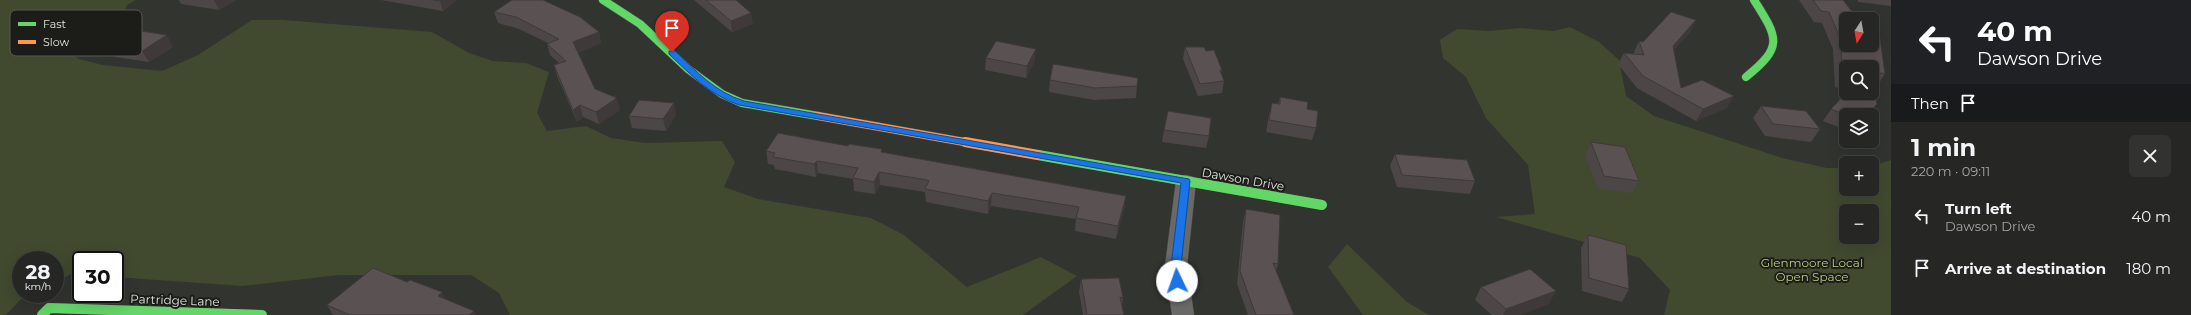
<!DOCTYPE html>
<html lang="en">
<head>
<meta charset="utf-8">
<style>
  :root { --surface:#262724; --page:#323331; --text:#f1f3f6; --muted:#a4a5a6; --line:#424441 }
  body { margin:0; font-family:Montserrat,sans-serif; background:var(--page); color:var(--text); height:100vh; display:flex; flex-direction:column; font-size:15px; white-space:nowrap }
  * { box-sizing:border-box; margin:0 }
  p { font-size:13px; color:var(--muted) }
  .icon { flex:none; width:22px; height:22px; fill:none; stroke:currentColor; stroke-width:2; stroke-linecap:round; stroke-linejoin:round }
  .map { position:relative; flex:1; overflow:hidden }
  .drawer { display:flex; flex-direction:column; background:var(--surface); width:300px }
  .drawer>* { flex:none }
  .banner { background:#202124; color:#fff; overflow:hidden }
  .needle { width:26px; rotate:191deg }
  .fabs { position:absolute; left:1839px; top:12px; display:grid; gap:8px }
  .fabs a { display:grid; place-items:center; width:40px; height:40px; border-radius:6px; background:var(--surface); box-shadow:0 4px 16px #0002,0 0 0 1px var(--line); font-size:20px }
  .speed { position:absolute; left:12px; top:251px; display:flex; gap:8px; font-size:20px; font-weight:700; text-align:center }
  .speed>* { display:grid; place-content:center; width:52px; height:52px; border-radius:50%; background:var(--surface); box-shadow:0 4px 16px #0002,0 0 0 1px var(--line); line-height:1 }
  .speed small { font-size:10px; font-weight:400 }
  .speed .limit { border:2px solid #111; border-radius:6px; background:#fff; color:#111 }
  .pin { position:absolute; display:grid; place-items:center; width:34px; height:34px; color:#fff; margin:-41px -17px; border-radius:50% 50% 50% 0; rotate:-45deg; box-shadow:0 0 4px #0007 }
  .pin .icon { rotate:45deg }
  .me { position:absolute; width:44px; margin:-22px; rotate:357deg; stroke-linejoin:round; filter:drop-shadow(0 0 3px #0008) }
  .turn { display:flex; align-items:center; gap:14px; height:84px; padding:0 20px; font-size:18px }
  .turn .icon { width:52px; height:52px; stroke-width:2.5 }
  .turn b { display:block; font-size:28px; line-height:34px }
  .then { display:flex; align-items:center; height:38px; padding:0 20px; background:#0003; gap:8px; font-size:15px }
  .round { display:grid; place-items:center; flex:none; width:42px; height:42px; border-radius:6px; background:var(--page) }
  .head { display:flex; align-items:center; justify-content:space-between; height:68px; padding:0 20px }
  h1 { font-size:24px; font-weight:700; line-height:30px }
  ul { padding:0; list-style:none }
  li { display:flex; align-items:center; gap:12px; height:52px; padding:0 20px }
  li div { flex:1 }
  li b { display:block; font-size:15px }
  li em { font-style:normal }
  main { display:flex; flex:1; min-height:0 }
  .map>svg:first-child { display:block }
  .green { fill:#41492f; fill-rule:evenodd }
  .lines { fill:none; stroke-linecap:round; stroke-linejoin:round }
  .street-casing { stroke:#4e4f4c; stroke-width:1 }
  .fast-far1-casing { stroke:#4e4f4c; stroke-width:9 }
  .fast-casing { stroke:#4e4f4c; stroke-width:10 }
  .slow-far1-casing { stroke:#4e4f4c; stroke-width:9 }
  .slow-casing { stroke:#4e4f4c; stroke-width:10 }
  .street { fill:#696a67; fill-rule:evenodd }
  .fast-far1 { stroke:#63d668; stroke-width:8 }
  .fast { stroke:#63d668; stroke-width:10 }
  .slow-far1 { stroke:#ff974d; stroke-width:8 }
  .slow { stroke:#ff974d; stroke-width:10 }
  .wall { fill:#4d4647 }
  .shaded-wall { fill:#3f3939 }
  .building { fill:#5a5152; stroke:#3f3939 }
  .route { fill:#1a73e8; stroke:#114b97 }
  .labels { text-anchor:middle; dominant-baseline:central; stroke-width:4; stroke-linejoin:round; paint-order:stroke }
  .street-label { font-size:12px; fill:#e0e2dc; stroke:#1c1d19 }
  .park-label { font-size:12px; fill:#b5cb81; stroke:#1c1d19 }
  .key { fill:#1c1d19; stroke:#575854; stroke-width:1 }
  .key-label { font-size:11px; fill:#e0e2dc }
</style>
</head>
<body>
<main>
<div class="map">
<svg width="1891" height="315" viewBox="0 0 1891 315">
  <rect width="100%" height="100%" fill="#323430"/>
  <path class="green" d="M0,0h136l-9,5 -4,11 -59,33 15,10 24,6 59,6 36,-16 54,-35h32l148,12 37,21 24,8 33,2 23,9 -12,41 10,18 39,-5 25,12 34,5 77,-2 13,21 -11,25 34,12 113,19 33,17 63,52 74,-30 36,19 -54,39h-513l-11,-22 -28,-18h-132l-97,11 -127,-9v-17h-34v15l-10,-1 -16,8v-22h-34v34h10l-10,5 -15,16h-6z
    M1570,27l29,15 20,18 7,36 28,20 128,42 45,10h19v21h26v-23l19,-6v155h-227l6,-25 -30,-32 -144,-41 39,-3 -7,-49 -42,-47 -20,-41 -23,-19 -3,-18 17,-11 33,2 30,-3 33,3zM1846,211h26v26h-26z
    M1347,244l60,58 22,13h-66l-35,-48z"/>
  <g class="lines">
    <defs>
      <path id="street" d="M1186,175l7,2 3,4 -9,85 7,49h-22l-7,-49 11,-85 3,-4z"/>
      <path id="fast-far1" d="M603,0l37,24 48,45 34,25 20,9 76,13
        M1746,77c37,-30 33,-38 8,-77"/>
      <path id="fast" d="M1038,155l284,50
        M42,315l7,-7 213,7"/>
      <path id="slow-far1" d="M818,116l152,27"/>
      <path id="slow" d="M965,142l73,13"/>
    </defs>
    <use href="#street" class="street-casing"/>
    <use href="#fast-far1" class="fast-far1-casing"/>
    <use href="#fast" class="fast-casing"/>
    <use href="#slow-far1" class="slow-far1-casing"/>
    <use href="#slow" class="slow-casing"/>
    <use href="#street" class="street"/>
    <use href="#fast-far1" class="fast-far1"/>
    <use href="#fast" class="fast"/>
    <use href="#slow-far1" class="slow-far1"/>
    <use href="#slow" class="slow"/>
  </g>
  <path class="wall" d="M179,0h57l-17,10 -38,-6z
    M381,0h76l-14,11z
    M694,0h42l17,24 -21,8z
    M1799,0h44l42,74 -8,12 -3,-1 -28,30v15l-23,-9 8,-12 41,-42h-26v23l-11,-3 -2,-38 -11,-26 -8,-1z
    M1858,0h33v6l-33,-4z
    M494,12l105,20 2,11 -23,10 17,36 25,21 -21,14 -16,-7 -6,5 -20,-46 -3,-11 5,-2 -9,-8 -3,-11 1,-1 -29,-14 -21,-6z
    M1691,31l-18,19 8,38 46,20 -31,13 -59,-33 -19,-24 6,-11 10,1v-2l5,-11 4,1z
    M108,45l65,2 -24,15 -34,-5z
    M1185,47l21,4 16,19 -1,3 3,8 -2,12 -24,3 -15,-37z
    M986,58l49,2 -9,18 -41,-8z
    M1050,80l87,6 -1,12 -42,2 -45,-8z
    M1280,97l27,12 9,19 -4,12 -46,-8 3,-17 3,-12 6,1z
    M1761,106l59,23 -9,13 -46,-6 -12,-18z
    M676,115l-10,16 -34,-3 -3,-12z
    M1164,130l45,6 -3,12 -44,-6z
    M1591,142l48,39 -7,12 -34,-4 -13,-34z
    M882,149v3l244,44 -2,13 -8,30 -41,-8 1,-12 -85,-13 -3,8 -62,-12 -1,-10 -45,-7 -5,9 -21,-3 -1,-12 -35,-6 -2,4 -41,-8 -1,-4 -6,-1 -2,-13z
    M1395,154l80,27 -5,13 -73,-7 -7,-21z
    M1246,209l32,55 -2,7 18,44h-46l-11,-31 6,-62z
    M1588,235l41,54 -7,13 -40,-11 -1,-43z
    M1081,279l42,19 -1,8 2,9h-41l-4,-23z
    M407,282l35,10 2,6 32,17h-143l-6,-10z
    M1481,287l68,17 -30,11h-27l-17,-15z"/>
  <path class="shaded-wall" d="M214,0h22l-17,10z
    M442,0h15l-14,11 -3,-10z
    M751,13l2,11 -21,8 -1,-11z
    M1696,20l-5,11 -24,27 6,-12z
    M599,32l2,11 -25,11 -3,-12z
    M167,35l6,12 -24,15 -7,-11z
    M1036,49l-1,11 -9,18 1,-12z
    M1734,96l-7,12 -31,13 7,-12z
    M617,98l3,12 -21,14 -3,-12z
    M674,103l2,12 -10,16 -3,-12z
    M1877,104l-8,11h-2z
    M580,105l3,12 -6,5 -4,-12z
    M817,161l1,12 -2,4 -2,-13z
    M879,172l1,13 -5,9 -1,-12z
    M992,193l-1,13 -3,8v-13z
    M1126,196l-2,13 -8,30 2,-13z
    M1556,291l-7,13 -30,11h-16l3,-6z
    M442,292l7,17 -11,-13z
    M474,311l2,4h-7z"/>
  <path class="building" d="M433,0h9l-2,1z
    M512,0h31l37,17 19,15 -26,10 22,47 22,9 -21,14 -16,-7 -7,5 -19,-45 12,-4 -19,-17 12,-5 -43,-22 -22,-5z
    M706,0h30l15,13 -20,8z
    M1813,0h30l15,19h-12v26h26v-9l8,2 5,36 -13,-3 5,33 -10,11h-21l-15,-6 15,-16h26v-26h-26v9l-3,-1 -3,-37 -11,-26 -8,-1z
    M1671,12l25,8 -23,26 8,42 21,-8 32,16 -31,13 -60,-33 -19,-23 20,2 -5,-14 4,1z
    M134,30l33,5 -25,16 -34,-6z
    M996,41l40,8 -9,17 -41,-8z
    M1185,47h19l2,4 8,-1 8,20h-2l4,11 -24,3z
    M1053,64l85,14 -1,8 -42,2 -45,-8z
    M1280,97l28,5 -1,7 11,2 -2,17 -47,-8 3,-17 8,1z
    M639,100l35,3 -11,16 -34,-3z
    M1761,106l45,5 14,18 -47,-5z
    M1168,111l43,7 -2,18 -45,-6z
    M778,133l70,13 1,-2 33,5 -1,3 245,44 -8,30 -42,-8 3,-11 -87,-14 -4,8 -63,-12 4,-8 -2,-1 -48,-8 -5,10 -21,-4 5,-10 -41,-7 -3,3 -41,-7 2,-4 -9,-2z
    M1591,142l34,5 14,34 -35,-5z
    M1395,154l72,6 8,21 -73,-6z
    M1246,209l34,6 -2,49 -5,-1 21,52h-38l-16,-44z
    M1588,235l38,10 3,44 -40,-11z
    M373,268l34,14 3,-2 32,12 -4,4 36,15 -5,4h-119l-23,-10z
    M1530,269l26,22 -50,18 -25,-22z
    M1119,278l4,20 -3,-1 4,18h-37l-6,-36z"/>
  <path class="route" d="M669,51h6c21,20 40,41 69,50l445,78 1,2 -9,85 2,15 -6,4 -3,-1 -3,-18 10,-83 -442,-78c-29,-10 -48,-30 -70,-51z"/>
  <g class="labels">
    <g class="street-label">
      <text transform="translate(1243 179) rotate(10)">Dawson Drive</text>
      <text transform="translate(175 300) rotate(2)">Partridge Lane</text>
    </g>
    <g class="park-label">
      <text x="1812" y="262">Glenmoore Local<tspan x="1812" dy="14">Open Space</tspan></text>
    </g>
  </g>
  <rect x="10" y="10" width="132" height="46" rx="6" class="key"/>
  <rect x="18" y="22" width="18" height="4" fill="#63d668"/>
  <rect x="18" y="40" width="18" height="4" fill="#ff974d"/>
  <g class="key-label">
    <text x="43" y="28">Fast</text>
    <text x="43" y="46">Slow</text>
  </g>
</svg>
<div class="fabs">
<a><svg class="needle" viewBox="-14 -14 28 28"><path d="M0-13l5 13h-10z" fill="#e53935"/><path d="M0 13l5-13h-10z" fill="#a4a5a6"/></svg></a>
<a><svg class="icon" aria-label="search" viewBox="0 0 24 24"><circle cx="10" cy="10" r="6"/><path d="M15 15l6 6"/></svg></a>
<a><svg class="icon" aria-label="layers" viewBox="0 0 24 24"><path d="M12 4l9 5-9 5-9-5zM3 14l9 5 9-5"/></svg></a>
<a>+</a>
<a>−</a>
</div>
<div class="speed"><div>28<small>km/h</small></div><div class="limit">30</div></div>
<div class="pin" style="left:672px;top:52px;background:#d93025"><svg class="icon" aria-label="arrive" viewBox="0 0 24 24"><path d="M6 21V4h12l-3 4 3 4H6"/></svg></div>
<svg class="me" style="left:1177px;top:281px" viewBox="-20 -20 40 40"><circle r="19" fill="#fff"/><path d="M0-13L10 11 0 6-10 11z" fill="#1a73e8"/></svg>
</div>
<section class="drawer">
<div class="banner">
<div class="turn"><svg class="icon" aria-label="left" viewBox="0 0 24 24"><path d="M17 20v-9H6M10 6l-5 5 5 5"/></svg><div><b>40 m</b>Dawson Drive</div></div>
<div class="then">Then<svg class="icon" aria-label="arrive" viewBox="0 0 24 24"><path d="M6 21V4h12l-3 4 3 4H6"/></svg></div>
</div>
<div class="head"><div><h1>1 min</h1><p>220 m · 09:11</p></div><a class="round"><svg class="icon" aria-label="close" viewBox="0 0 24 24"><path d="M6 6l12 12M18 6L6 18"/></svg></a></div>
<ul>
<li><svg class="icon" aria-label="left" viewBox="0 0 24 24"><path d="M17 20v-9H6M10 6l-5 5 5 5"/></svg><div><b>Turn left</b><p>Dawson Drive</p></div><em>40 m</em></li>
<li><svg class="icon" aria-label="arrive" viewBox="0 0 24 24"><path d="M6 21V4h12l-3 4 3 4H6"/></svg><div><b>Arrive at destination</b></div><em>180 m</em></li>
</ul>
</section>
</main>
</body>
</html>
